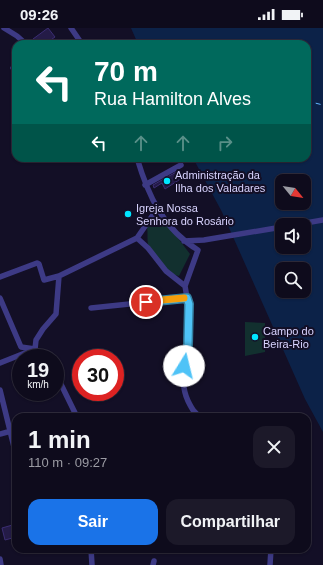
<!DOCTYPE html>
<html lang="pt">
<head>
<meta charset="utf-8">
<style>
  :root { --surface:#0e0b1c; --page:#1c1929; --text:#f1f3f6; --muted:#9b9ba3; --line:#2e2b3b; --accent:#1a73e8 }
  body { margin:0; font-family:Arial,sans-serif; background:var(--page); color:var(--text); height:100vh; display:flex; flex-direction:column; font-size:15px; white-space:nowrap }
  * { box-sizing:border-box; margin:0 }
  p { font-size:13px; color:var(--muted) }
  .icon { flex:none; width:22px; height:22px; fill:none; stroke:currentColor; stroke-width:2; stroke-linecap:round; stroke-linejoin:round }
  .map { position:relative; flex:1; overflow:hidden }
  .side { position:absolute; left:12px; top:385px; width:299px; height:140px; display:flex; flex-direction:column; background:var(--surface); border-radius:12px; box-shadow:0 1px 3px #0004,0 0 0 1px var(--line) }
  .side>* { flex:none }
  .top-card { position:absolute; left:12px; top:12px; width:299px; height:122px; border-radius:12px; box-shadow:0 1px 3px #0004,0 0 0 1px var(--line); background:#00695c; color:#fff; overflow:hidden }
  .needle { width:26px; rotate:120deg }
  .fabs { position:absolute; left:275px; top:146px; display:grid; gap:8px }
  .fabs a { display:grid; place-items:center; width:36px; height:36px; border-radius:8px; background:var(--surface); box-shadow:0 1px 3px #0004,0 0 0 1px var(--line); font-size:20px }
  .speed { position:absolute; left:12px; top:321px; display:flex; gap:8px; font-size:20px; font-weight:700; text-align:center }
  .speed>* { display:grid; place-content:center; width:52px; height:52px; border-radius:50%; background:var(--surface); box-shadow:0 1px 3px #0004,0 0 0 1px var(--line); line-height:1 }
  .speed small { font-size:10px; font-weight:400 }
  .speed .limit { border:6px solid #d22; background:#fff; color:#111 }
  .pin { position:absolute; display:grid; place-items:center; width:34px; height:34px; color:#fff; margin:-17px; border:2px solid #fff; border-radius:50%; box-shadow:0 1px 4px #0007 }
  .me { position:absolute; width:44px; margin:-22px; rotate:9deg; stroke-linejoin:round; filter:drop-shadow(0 0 3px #0008) }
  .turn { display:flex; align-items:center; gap:14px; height:84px; padding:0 16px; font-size:18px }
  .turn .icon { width:52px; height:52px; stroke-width:2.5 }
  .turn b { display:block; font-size:28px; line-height:34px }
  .lanes { display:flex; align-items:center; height:38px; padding:0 16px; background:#0003; justify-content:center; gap:20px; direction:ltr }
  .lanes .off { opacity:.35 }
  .round { display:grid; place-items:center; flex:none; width:42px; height:42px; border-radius:12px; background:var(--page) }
  .overview { display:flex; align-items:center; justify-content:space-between; height:68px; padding:0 16px }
  h1 { font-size:24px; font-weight:800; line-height:30px }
  .action { display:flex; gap:8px; margin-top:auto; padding:8px 16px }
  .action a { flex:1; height:46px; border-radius:12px; background:var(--accent); color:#fff; font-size:16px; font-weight:800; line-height:46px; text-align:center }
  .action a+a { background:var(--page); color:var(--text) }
  .status { display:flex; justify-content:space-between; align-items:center; height:28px; padding:0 20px; background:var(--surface); direction:ltr }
  .status svg { height:11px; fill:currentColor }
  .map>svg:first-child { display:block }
  .green { fill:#12302f }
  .water { fill:#0c2248; fill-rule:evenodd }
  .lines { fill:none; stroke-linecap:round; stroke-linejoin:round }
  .ferry { stroke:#62b6ff; stroke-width:1; stroke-dasharray:5 4; stroke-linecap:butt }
  .building { fill:#241b47; stroke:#3b2d73 }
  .minor { stroke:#3d3a85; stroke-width:5.5 }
  .route-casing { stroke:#337fa1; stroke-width:10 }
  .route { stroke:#4fc3f7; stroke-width:7 }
  .slow { stroke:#f59e0b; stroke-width:7 }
  .poi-dot { fill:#00e5ff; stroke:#130f26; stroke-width:1.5 }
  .labels { text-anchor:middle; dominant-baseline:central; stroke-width:4; stroke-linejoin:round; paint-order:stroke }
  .poi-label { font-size:11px; fill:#d9d4ff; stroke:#130f26; text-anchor:start }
</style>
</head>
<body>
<div class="status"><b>09:26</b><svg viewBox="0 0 49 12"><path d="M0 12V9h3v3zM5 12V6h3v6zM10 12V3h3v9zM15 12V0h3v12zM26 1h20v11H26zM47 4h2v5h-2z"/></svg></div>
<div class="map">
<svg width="323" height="537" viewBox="0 0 323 537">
  <rect width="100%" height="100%" fill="#130f26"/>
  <path class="green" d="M158,189l10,8 22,29 -11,22c-13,-2 -26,-20 -31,-32 -1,-5 0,-12 -1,-17z
    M245,294l20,1v29l-20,4z"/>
  <path class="water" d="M131,0h192v404l-18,-33 -83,-187 -29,-54h114v-114h-169zM282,153h22v22h-22zM282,197h22v22h-22zM282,241h22v22h-22z"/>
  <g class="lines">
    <path class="ferry" d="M307,73l16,4"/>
  </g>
  <path class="building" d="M48,0l7,9 -10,7h-8l-4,-5z
    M178,143l4,7 -17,11 -3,-6 -8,5 -1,-3z
    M16,496v13l-11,3 -3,-12z"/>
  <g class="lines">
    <path class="minor" d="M4,0l13,8 9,8
      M71,0l11,16
      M13,40l3,-1
      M137,130c11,37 26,71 61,92l-13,36
      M145,157l36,-20
      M294,197l29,-5
      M137,210l11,10 18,23 19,15
      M184,213l20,-1 78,-13
      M0,249l37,-14 2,1 5,16 15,-4
      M185,258c4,20 4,38 2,58 -1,21 -8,38 1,57 4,8 6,12 13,16
      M0,270l21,49 14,2 11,9
      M91,280l96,-10
      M0,335l35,-14 1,-9 7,-11 13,-15 3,-38 78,-38 20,-29
      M55,344l22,45
      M0,362l14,57
      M0,406l11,-3
      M91,521l1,16
      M0,531l1,6
      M153,537l1,-4
      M270,537l1,-16"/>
  </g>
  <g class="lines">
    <defs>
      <path id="route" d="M146,274l41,-4 2,6 -1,41 -4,21"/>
    </defs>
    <use href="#route" class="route-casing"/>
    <use href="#route" class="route"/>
    <path class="slow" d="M162,272l22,-2"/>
  </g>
  <g class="poi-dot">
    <circle cx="167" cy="153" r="4"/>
    <circle cx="128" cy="186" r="4"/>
    <circle cx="255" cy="309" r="4"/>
  </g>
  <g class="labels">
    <g class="poi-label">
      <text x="175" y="147">Administração da<tspan x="175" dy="13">Ilha dos Valadares</tspan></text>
      <text x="136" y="180">Igreja Nossa<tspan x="136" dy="13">Senhora do Rosário</tspan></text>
      <text x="263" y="303">Campo do<tspan x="263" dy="13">Beira-Rio</tspan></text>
    </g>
  </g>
</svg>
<div class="fabs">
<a><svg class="needle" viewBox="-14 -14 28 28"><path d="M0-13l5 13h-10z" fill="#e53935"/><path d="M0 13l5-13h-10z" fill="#9b9ba3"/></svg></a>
<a><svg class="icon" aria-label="sound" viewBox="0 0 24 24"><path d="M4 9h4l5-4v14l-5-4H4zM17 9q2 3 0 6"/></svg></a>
<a><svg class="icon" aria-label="search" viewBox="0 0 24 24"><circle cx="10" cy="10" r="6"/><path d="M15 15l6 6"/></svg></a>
</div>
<div class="speed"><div>19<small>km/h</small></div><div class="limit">30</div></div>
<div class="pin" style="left:146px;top:274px;background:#d93025"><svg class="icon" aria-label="arrive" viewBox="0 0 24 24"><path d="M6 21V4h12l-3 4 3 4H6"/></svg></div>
<svg class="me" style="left:184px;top:338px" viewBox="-20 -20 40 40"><circle r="19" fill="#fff"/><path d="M0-13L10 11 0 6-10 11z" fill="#4fc3f7"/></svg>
<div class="top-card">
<div class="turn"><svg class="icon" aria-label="left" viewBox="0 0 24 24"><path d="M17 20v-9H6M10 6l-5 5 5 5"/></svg><div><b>70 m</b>Rua Hamilton Alves</div></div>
<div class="lanes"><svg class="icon" aria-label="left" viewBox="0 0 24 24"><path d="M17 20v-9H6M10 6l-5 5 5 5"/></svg><svg class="icon off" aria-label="ahead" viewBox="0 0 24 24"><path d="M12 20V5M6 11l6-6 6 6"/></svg><svg class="icon off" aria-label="ahead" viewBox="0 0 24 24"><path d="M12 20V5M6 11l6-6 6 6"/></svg><svg class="icon off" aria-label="right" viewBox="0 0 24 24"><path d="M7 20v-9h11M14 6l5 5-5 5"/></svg></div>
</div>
<section class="side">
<div class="overview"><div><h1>1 min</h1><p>110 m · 09:27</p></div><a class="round"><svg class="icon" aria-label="close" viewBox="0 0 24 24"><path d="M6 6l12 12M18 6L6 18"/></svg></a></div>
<div class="action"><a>Sair</a><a>Compartilhar</a></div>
</section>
</div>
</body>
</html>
